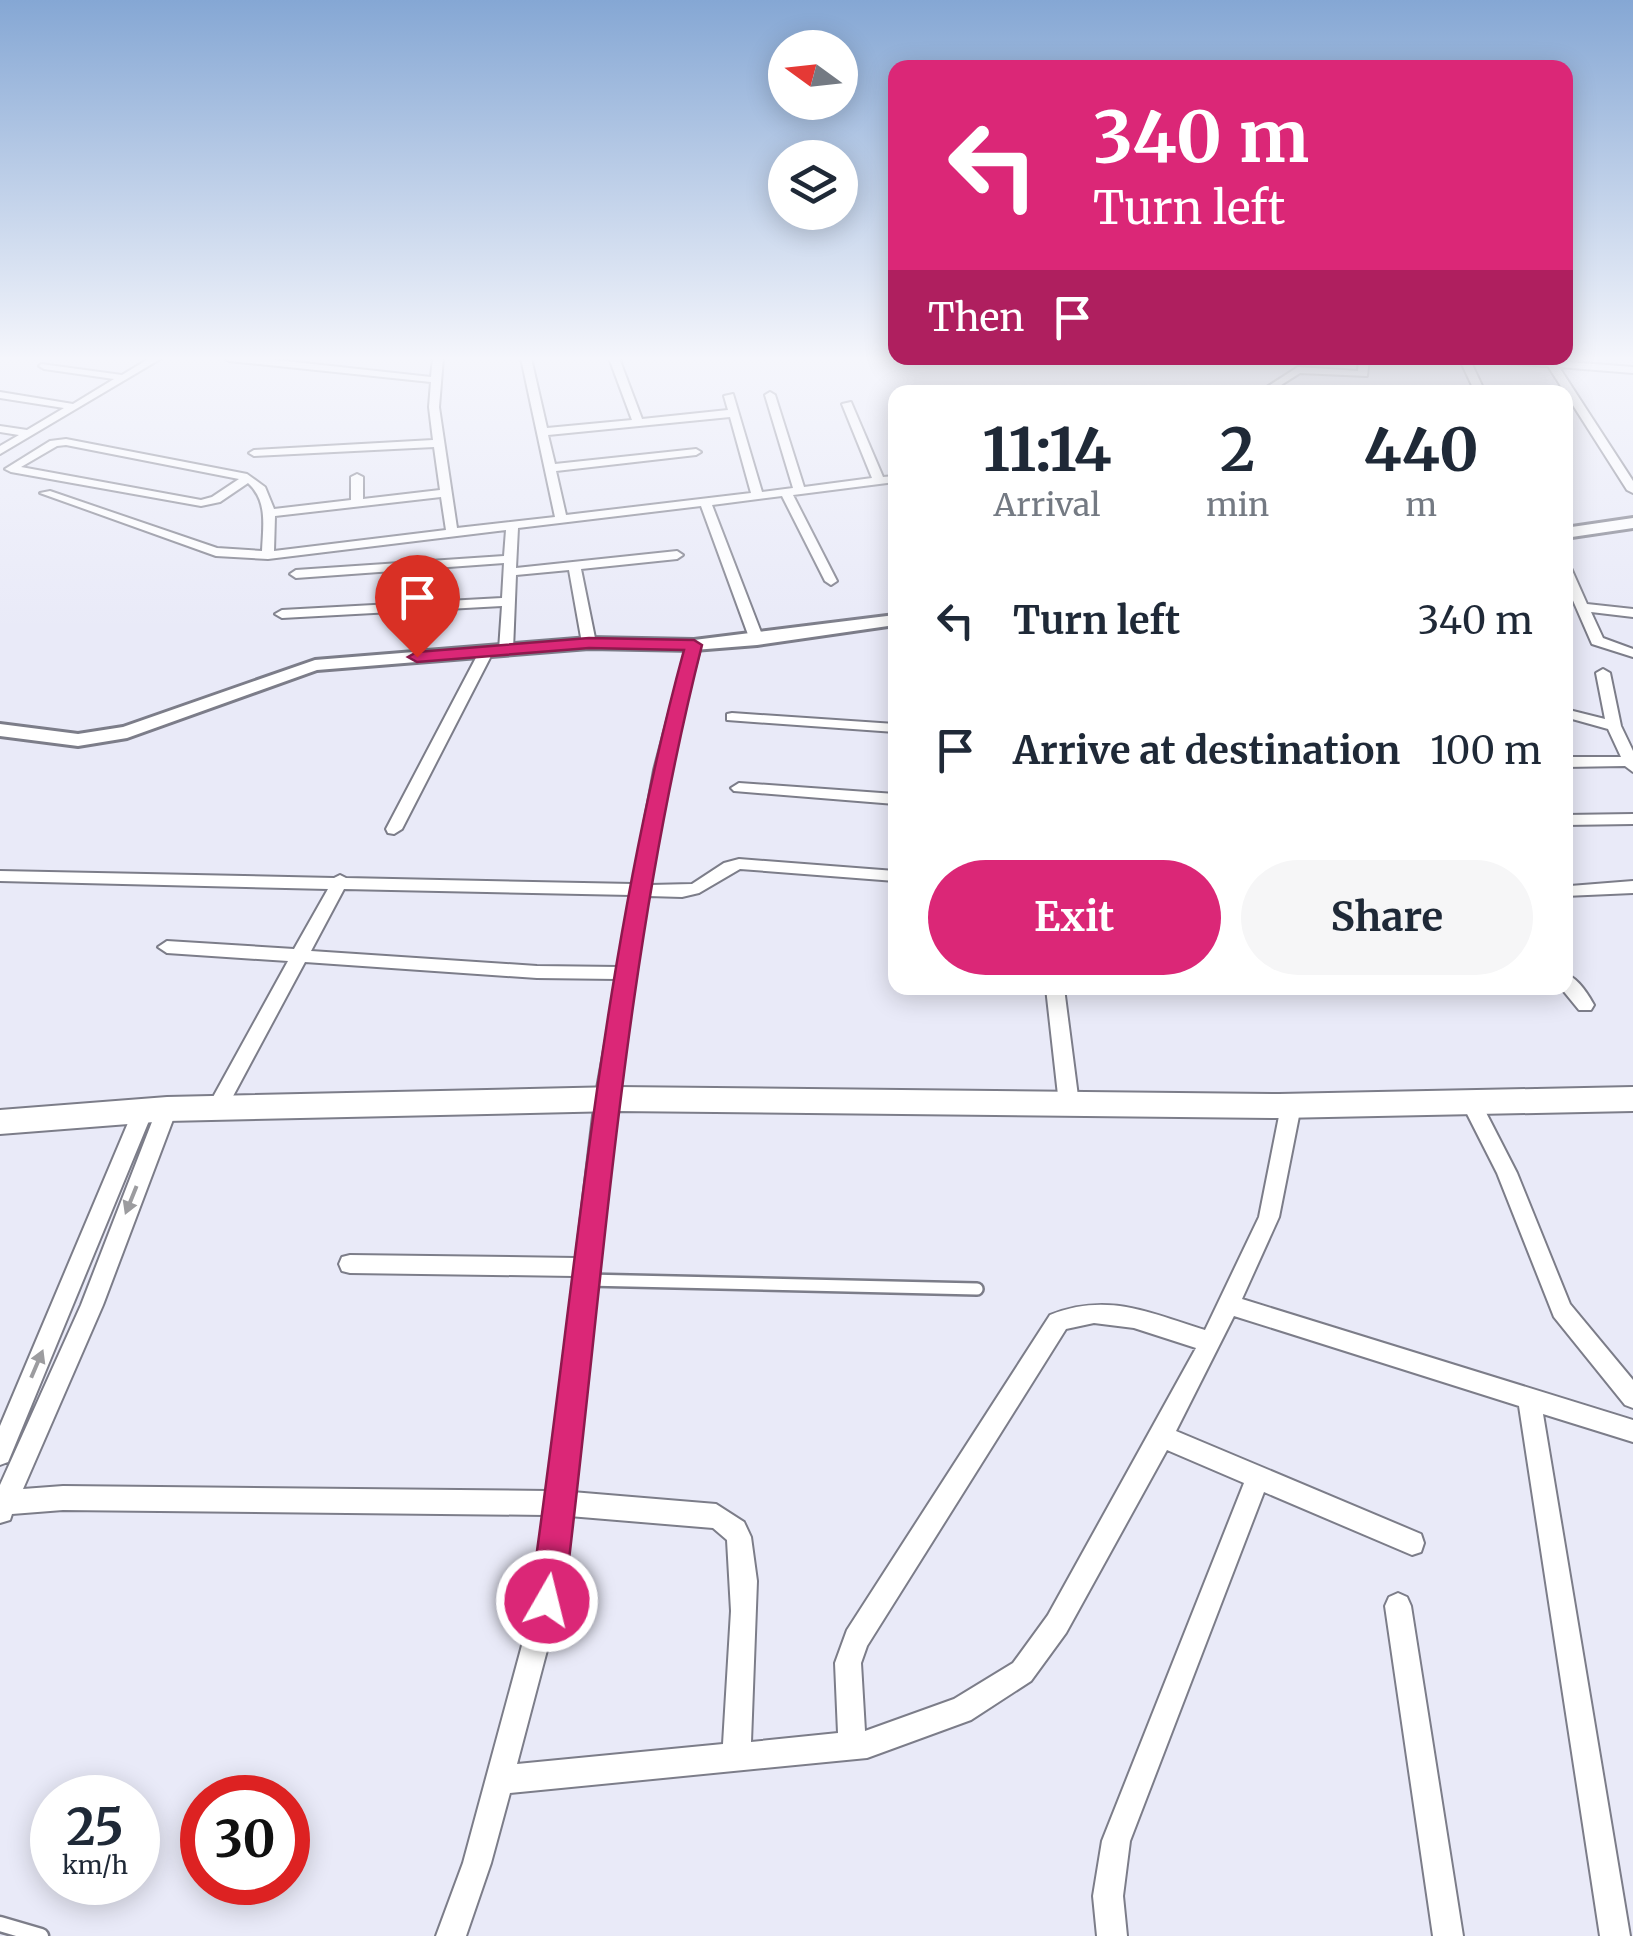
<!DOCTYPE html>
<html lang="en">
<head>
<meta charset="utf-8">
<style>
  :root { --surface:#fff; --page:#f6f6f7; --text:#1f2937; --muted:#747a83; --accent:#db2777 }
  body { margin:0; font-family:Merriweather,serif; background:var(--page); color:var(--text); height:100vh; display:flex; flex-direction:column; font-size:38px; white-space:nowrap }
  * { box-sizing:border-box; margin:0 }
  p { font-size:32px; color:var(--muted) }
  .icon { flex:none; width:55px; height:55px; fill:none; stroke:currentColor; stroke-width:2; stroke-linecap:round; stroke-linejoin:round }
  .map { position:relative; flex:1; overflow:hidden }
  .sheet { position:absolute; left:888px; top:385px; width:685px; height:610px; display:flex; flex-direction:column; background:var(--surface); border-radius:20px; box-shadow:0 5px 25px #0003 }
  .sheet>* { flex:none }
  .hud { position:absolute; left:888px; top:60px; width:685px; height:305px; border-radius:20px; box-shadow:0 5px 25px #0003; background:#db2777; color:#fff; overflow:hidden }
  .needle { width:65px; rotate:285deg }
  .fabs { position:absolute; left:768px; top:30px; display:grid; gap:20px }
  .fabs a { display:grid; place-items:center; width:90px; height:90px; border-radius:50%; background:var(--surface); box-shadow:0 5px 25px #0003; font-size:50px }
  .speed { position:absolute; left:30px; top:1775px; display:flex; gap:20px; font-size:50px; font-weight:700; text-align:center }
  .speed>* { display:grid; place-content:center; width:130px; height:130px; border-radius:50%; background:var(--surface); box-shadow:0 5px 25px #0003; line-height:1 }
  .speed small { font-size:25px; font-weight:400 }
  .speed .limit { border:15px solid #d22; background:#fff; color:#111 }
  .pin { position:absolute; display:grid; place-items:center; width:85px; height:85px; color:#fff; margin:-102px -42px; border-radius:50% 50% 50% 0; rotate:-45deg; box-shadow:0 0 10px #0007 }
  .pin .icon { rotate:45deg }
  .me { position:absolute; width:110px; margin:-55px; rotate:8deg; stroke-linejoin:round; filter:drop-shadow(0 0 8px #0008) }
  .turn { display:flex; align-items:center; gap:35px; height:210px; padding:0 40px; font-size:45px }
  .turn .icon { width:130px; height:130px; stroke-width:2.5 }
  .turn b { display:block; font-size:70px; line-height:85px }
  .then { display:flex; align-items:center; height:95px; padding:0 40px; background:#0003; gap:20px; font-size:38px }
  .eta { display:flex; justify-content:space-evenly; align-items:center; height:170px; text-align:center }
  .eta b { font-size:60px; font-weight:700; line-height:70px }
  .action { display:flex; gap:20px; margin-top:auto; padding:20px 40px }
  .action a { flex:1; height:115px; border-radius:60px; background:var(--accent); color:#fff; font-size:40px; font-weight:700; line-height:115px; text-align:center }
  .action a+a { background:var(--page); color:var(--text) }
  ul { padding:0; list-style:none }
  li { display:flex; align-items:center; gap:30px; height:130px; padding:0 40px }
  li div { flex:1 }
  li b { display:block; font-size:38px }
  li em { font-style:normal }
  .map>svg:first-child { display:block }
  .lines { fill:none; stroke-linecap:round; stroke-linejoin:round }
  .service-far1-casing { stroke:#7c7d89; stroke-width:16 }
  .service-casing { stroke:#7c7d89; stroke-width:19 }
  .minor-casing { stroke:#7c7d89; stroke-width:4 }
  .tertiary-casing { stroke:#7c7d89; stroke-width:6 }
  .secondary-casing { stroke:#7c7d89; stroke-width:4 }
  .service-far1 { stroke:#fff; stroke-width:11 }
  .service { stroke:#fff; stroke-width:14 }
  .minor { fill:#fff; fill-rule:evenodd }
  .tertiary { fill:#fff; fill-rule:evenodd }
  .secondary { fill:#fff; fill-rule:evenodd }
  .oneway { fill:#9c9c9f }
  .route { fill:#db2777; stroke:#8e194d; stroke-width:2.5 }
</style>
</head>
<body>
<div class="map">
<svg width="1633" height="1936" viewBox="0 0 1633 1936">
  <rect width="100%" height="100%" fill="#e9eaf8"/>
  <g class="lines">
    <defs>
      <path id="service-far1" d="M586,1280l391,9"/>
      <path id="service" d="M0,1924l41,12"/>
      <path id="minor" d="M150,358h12l-162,96v-8l19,-11 -19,-3v-6l27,4 37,-22 -64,-10v-6l73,12 41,-25 -70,-10 -5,-3 2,-2 81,11z
        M224,358h34l173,19 2,-19h10l-4,49 18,121 98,-11 -34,-159h10l16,70 85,-8 -23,-62h10l23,61 86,-9 -4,-14 9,-2 29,98 31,-4 -28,-93 5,-3 5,3 29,92 68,-9 -30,-74 9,-2 32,75 12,-1v6l-102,13 44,86 -6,4 -6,-4 -43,-85 -70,9 52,135 -7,4 -7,-4 -49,-134 -183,22 -2,40 161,-17 6,4 -6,4 -96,10 15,74 -7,4 -7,-4 -13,-73 -53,5 -3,75 -7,4 -7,-4 3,-44 -220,12 -7,-4 7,-4 220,-12 2,-35 -208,15 -6,-4 6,-4 208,-14 2,-26 -238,29 -52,-3 -176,-63 10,-2 167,57 45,3c1,-25 6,-50 -14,-68l-28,19 -19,4 -190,-34 -6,-3 45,-28 16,-2 181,35 18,13 9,22 77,-9v-23l6,-3 6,3v22l77,-9 -6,-43 -180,9 -5,-3 5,-3 179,-10 -4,-33 2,-25 -202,-21zM730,417l21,76 -185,22 -10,-44 140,-16 5,-3 -5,-3 -141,15 -7,-29zM66,445l173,34 -27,18 -11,3 -180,-33 36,-21zM441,497l5,33 -172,21 1,-35z
        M1359,358h10l-2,18 -67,-3 -30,19h-11l39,-25 60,4z
        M1459,358h10l16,34h-10z
        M1474,358h45l114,9v6l-74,-6 74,114v12l-6,-3 -79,-124 -69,-5z
        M1565,564l6,4 16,36 46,5v8l-42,-5 12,26 30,11v8l-41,-13 -27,-62z
        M694,641l7,4 -33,125 -18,115 42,-1 32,-21 15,-4 156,12v10l-155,-12 -41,24 -17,4 -34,-1 -33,203 -43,393 144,12 28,18 7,15 6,44 -6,161 87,-9 -3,-70 12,-33 203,-315c58,-23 99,-2 155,15l54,-113 22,-111 3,-5 7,-3 7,3 3,5 -22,111 -37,82 391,121v22l-90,-28 87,522h-30l-81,-530 -285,-90 -58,115 245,103 3,9 -3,9 -9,3 -148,-63 -134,349 -7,55 4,40h-30l-4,-40 9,-55 142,-358 -77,-33 -101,183 -35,48 -60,39 -104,38 -357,35 -19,70 -25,73h-30l27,-73 71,-262 11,-86 -482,-5 -51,4 -2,6 -10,3v-38l81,-180 76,-196 3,-5 7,-3 7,3 3,5 -74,196 -80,184 40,-3 485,5 26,-215 -224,-3 -8,-2 -3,-7 3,-7 8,-2 226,3 19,-159 22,-120 -80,-1 -232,-16 -81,151 -7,3 -7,-3 -3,-5 81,-147 -121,-8 -9,-6 9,-6 127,8 34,-60 -328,-8v-10l334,7 6,-3 6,3 287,6 21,-114 33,-125zM344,889l287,6 -12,72 -82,-1 -226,-15zM1094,1323l40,5 62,20 -148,267 -35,48 -59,36 -89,32 -4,-68 6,-17 199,-317zM569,1516l144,12 14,12 4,71 -8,133 -206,20 43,-163z
        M486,648l7,4 -91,177 -8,5 -6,-1 -2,-4 93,-177z
        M1603,669l7,4 11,53 12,25v21l-8,-6 -60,1v-10h56l-13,-28 -43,-12v-8l40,10 -9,-46z
        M732,713l163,11v8l-168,-12v-6z
        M739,783l156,11v10l-161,-13 -3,-3z
        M1633,814v10l-68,1v-10z
        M1633,881v12l-68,3v-8l5,-2z
        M1565,974c12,3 23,20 29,31l-3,5h-12l-18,-22h4z
        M1046,988h18l15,116 -3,5 -7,3 -7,-3 -3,-5z
        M1471,1094l7,3 39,76 53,131 63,76v28l-8,-3 -71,-88 -57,-144 -36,-71 3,-5z
        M143,1103l7,3 3,5 -145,351 -8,3v-39l133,-315 3,-5z
        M1398,1593l9,4 4,9 52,330h-30l-48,-330 4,-9z"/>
      <path id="tertiary" d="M1633,518v10l-68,10v-10z
        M895,615v10l-138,20 -63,5 -105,-2 -272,22 -190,68 -49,8 -78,-10v-12l78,10 45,-7 192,-67 274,-22 105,2z"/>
      <path id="secondary" d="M617,1087l662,7 354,-7v24l-354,7 -662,-7 -450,10 -167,13v-24l167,-13z"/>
    </defs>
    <use href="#service-far1" class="service-far1-casing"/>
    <use href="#service" class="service-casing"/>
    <use href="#minor" class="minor-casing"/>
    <use href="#tertiary" class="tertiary-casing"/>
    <use href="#secondary" class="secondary-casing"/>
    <use href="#service-far1" class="service-far1"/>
    <use href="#service" class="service"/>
    <use href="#minor" class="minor"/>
    <use href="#tertiary" class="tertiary"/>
    <use href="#secondary" class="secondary"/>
  </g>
  <defs><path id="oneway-solid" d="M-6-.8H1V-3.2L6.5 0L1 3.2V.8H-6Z" transform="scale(2.5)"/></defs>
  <g class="oneway">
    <use href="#oneway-solid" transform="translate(131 1200) rotate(112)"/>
    <use href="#oneway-solid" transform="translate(37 1364) rotate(-67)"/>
  </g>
  <linearGradient id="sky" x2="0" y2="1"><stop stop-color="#85a7d4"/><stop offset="0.57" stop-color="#f5f6fc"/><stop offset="1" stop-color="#f5f6fc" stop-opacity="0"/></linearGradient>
  <rect width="1633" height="629" fill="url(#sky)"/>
  <path class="route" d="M589,638l105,2 8,5c-80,316 -98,634 -138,956l-5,12 -12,5 -12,-5 -5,-12c46,-318 69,-640 154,-951l-95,-2 -172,14 -9,-5 9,-5z"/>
</svg>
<div class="fabs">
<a><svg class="needle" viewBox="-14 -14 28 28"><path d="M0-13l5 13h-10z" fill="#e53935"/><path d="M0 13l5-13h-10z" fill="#747a83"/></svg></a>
<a><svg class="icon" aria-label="layers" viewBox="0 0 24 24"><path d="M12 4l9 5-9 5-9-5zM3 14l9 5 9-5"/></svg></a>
</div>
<div class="speed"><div>25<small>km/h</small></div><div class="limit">30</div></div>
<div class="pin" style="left:417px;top:657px;background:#d93025"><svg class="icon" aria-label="arrive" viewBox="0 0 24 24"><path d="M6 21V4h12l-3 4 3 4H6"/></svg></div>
<svg class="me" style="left:547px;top:1601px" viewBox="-20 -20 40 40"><circle r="17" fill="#db2777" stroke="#fff" stroke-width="3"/><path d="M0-11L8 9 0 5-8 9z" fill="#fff"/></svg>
<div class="hud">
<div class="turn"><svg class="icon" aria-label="left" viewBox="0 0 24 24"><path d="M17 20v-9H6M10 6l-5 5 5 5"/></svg><div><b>340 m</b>Turn left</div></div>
<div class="then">Then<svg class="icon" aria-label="arrive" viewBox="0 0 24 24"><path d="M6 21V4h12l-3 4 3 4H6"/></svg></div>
</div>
<section class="sheet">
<div class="eta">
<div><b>11:14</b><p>Arrival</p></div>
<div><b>2</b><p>min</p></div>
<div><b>440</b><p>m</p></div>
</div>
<ul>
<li><svg class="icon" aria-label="left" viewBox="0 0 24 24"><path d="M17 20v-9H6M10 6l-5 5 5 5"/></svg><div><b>Turn left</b></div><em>340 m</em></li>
<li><svg class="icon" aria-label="arrive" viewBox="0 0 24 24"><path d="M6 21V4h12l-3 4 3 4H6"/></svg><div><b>Arrive at destination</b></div><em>100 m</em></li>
</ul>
<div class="action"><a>Exit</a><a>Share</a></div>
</section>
</div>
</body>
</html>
